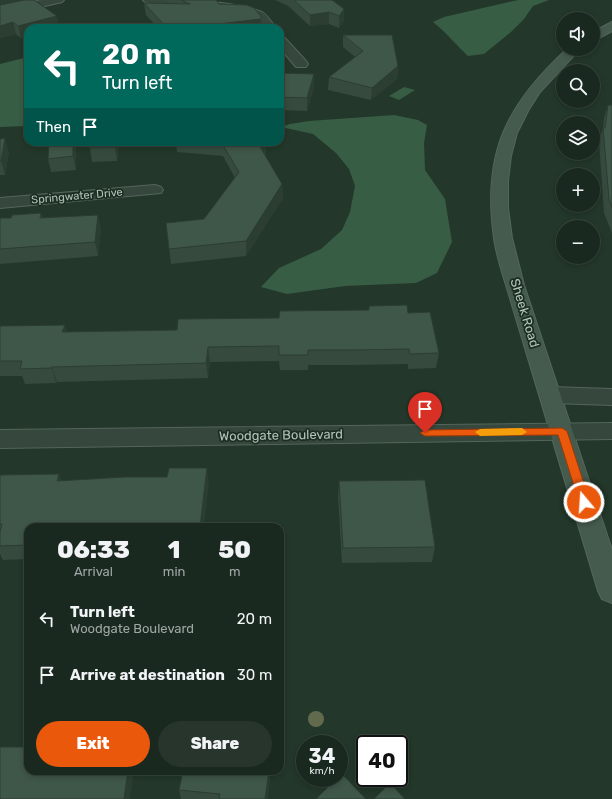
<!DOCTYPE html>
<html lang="en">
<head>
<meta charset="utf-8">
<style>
  :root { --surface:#1a2920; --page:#27352d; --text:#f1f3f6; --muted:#9fa6a5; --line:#38453e; --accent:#ea580c }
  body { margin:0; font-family:Rubik,sans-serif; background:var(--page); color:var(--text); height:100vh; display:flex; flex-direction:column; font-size:15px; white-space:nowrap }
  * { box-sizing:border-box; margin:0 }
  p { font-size:13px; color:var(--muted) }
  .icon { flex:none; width:22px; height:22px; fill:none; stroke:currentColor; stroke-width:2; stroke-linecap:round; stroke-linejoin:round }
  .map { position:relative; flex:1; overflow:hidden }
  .drawer { position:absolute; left:24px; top:523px; width:260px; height:252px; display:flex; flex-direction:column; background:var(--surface); border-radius:12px; box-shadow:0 2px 6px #0003,0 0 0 1px var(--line) }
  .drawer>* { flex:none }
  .banner { position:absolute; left:24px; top:24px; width:260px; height:122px; border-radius:12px; box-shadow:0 2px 6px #0003,0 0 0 1px var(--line); background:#00695c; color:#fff; overflow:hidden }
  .fabs { position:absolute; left:556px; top:12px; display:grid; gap:8px }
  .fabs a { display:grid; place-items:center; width:44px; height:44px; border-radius:50%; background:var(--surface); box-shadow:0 2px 6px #0003,0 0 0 1px var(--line); font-size:20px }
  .speed { position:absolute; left:296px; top:735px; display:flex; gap:8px; font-size:20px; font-weight:700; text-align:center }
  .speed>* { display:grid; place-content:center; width:52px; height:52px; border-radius:50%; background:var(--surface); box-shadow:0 2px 6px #0003,0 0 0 1px var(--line); line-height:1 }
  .speed small { font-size:10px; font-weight:400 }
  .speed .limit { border:2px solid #111; border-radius:6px; background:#fff; color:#111 }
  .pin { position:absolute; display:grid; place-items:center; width:34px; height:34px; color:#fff; margin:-41px -17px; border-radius:50% 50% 50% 0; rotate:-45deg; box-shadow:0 0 4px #0007 }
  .pin .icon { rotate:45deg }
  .me { position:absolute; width:44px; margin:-22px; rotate:342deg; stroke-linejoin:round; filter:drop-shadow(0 0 3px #0008) }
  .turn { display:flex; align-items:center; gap:14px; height:84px; padding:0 12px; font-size:18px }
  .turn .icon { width:52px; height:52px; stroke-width:2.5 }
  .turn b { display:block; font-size:28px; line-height:34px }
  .then { display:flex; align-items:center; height:38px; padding:0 12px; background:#0003; gap:8px; font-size:15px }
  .eta { display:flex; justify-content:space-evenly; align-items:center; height:68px; text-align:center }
  .eta b { font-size:24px; font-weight:800; line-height:28px }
  .primary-button { display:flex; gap:8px; margin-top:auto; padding:8px 12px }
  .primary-button a { flex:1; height:46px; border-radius:24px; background:var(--accent); color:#fff; font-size:16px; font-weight:800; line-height:46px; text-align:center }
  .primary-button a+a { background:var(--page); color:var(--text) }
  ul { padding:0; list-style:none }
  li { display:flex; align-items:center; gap:12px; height:56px; padding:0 12px }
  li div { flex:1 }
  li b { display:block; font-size:15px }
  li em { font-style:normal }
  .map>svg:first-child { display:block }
  .water { fill:#375d44 }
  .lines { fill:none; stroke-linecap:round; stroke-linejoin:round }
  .street-casing { stroke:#54665b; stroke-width:2 }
  .secondary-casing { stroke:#54665b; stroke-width:2 }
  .street { fill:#36483d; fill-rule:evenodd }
  .secondary { fill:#455b4e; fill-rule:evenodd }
  .tree { fill:#616a4d }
  .wall { fill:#364b3e }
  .shaded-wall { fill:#2c3d32 }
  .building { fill:#3f5748; stroke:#2c3d32 }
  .route { fill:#ea580c; stroke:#983908 }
  .slow { fill:#f59e0b }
  .labels { text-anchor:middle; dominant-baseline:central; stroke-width:3.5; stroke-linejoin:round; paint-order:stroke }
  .far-street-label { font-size:11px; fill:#b1c4b9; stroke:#1c2d22 }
  .street-label { font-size:13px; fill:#b1c4b9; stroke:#1c2d22 }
</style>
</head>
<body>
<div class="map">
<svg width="612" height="799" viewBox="0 0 612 799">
  <rect width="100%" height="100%" fill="#23372a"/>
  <path class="water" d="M518,0h31l-16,6 -9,13 -13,13 -27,22 -16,2c-12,-11 -22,-24 -35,-34l11,-5z
    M28,57v69l-28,1v-63z
    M404,87l11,3 -16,10 -10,-4z
    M394,115l24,5 9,5 -3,18 1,27 20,29 7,43 -15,31 -21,10 -71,3 -58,8 -26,-7 18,-19 42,-19 21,-19 8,-18 5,-26 -6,-17 -13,-16 -23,-19 -32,-7 9,-3 19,-3z"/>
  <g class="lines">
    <defs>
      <path id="street" d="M41,0h23l-2,2 -4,1 -58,13v-8z
        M143,0c33,0 90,0 119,12 5,3 10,11 14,16h-13c-3,-4 -6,-9 -10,-11 -25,-15 -75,-13 -104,-14l-4,-1z
        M280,36l4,1 22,24 2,3 -2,3h-10l-16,-19z
        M155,185l6,2 2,3 -2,3 -161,15v-10z
        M551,387l61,2v16l-61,-2 -8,-3 -3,-5 3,-5z
        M612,423v16l-612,9v-18z"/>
      <path id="secondary" d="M612,22v9l-19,10v-9z
        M567,49h13l-40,43 -12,19 -11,22 -6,23 -3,25v27l4,30 12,47 88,265v53l-10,-4 -4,-8 -92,-306c-5,-16 -10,-31 -12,-47 -12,-84 12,-133 73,-189z"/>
    </defs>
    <use href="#street" class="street-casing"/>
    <use href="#secondary" class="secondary-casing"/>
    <use href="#street" class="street"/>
    <use href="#secondary" class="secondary"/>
  </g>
  <circle class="tree" cx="316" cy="719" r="8"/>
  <path class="wall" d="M22,0l-1,38 -5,-4 -16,4z
    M167,0h49l3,4 42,12v12h-103l-12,-13 -2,-12h24z
    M275,0h57l12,9v12l-5,7 -10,-4 -19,2 -22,-20z
    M343,35l55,31 -1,13 -26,21 -43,-10 1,-13 26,-20 -12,-10z
    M280,73l34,14 -7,24 -27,-1z
    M612,104v129l-8,-20 -5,-72 4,-13 1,-10 4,-13h4z
    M0,139l9,13 -4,23h-5z
    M91,142h28l-2,19 -25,1 -2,-14z
    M176,142h89l1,2v13l16,27 1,14 -37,58 -75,8 -5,-41 38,-4 31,-41 -12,-22 -46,-4z
    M76,147v23l-25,2 -3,-13z
    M41,213l1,5 59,11 -3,27 -98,8v-46h11z
    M369,306l39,7 31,40 -3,15 -28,1v-5l-55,1h-45v5h-28l-1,-9 -69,1 -2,16 -151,4 -1,1 -31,1 -3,-8h-22v-50l66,6 111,-2 102,-12 90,-8z
    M59,474l2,7 148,2 -181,44v32l-25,1 -3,-6v-79z
    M339,481l96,66 -3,15 -90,1 -4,-67z
    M179,790l89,9h-87z"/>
  <path class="shaded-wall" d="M0,0h22l1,2 -23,5z
    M344,9v12l-5,7v-12z
    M329,12v12l-19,2v-11z
    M57,16l3,12h-32v8l-7,2 -3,-12z
    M261,19v9h-51v-3z
    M13,22l3,12 -16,4v-12z
    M398,66l-1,13 -26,21 1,-12z
    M314,74v13l-7,24v-13z
    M5,138l4,14 -4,23 -4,-14z
    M73,142h2l1,5v23l-3,-14z
    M115,142h4l-2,19 -2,-14z
    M266,144v13l-7,-12z
    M282,184l1,14 -37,58v-15z
    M98,215l3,14 -3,27 -3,-14z
    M65,325l4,15 -7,-8z
    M208,347l2,15 -2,16 -2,-15z
    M52,367l5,15 -1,1 -4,-15z
    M207,468l2,15 -5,44h-4z
    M59,474l5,15 -7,-8z
    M128,771h6l-4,28h-6z
    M269,771h2l-3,28h-3z"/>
  <path class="building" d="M24,0h10l23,16 -39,10 -5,-4 -13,4v-21z
    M181,0h35l3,4 28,1 7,3 7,8v3l-51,6 2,3h-45l-23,-25 46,1z
    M294,0h38l12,9 -5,7 -10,-4 -19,3z
    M343,35h49l6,31 -26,22 -43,-11 34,-26z
    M280,73l34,1 -7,24 -27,-1z
    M612,104v104l-3,-9 -6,-71h2l3,-23h4z
    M5,138l-4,23h-1v-22z
    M49,142h24v14l-25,3z
    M91,142h24v5l-25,1z
    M221,142h44l1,2 -7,1 23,39 -36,57 -77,8 -3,-26 38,-4 35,-47z
    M41,213l-1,5 58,-3 -3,27 -95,7v-31h11l1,-3z
    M407,305l1,8 22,-1 9,41 -29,1 -1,-5 -55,1h-46v5h-29v-9l-71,1 -2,16 -154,4v1l-32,1 2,-8h-22v-35l65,-1 -3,7 115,-2 1,-11 101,-1 1,-7 89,-1v-4z
    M169,468h38l-7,59h-172v18l-28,1v-14l2,-8h-2v-49l59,-1 -2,7 68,-4h42z
    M425,480l10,67 -92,1 -4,-67z
    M0,747h28v24h100l-4,28h-124z
    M183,771h86l-4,28h-46l1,-5 -41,-4z
    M342,774l24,25h-50l21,-21h2v-2z
    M390,783l15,16h-31z"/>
  <path class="route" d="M562,428l5,3 23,71 -2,3h-7l-2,-3 -21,-67 -133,1 -5,-3 5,-3z"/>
  <path class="slow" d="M522,428l5,4 -5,3 -42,1 -5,-4 5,-3z"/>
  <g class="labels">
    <g class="far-street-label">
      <text transform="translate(77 196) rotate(-5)">Springwater Drive</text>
    </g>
    <g class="street-label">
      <text transform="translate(525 313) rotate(73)">Sheek Road</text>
      <text transform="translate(281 435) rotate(-1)">Woodgate Boulevard</text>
    </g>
  </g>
</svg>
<div class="fabs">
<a><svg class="icon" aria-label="sound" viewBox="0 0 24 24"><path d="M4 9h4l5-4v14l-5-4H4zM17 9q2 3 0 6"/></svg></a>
<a><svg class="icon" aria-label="search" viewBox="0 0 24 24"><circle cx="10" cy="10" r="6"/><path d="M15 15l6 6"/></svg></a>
<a><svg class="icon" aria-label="layers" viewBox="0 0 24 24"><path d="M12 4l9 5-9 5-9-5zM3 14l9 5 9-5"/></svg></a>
<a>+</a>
<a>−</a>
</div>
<div class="speed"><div>34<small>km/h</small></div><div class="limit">40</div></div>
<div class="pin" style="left:425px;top:433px;background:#d93025"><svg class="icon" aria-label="arrive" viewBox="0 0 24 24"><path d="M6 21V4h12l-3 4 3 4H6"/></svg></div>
<svg class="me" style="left:584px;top:502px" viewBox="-20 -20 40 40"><circle r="17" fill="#ea580c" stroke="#fff" stroke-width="3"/><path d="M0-11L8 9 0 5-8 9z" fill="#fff"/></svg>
<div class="banner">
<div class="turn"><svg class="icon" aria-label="left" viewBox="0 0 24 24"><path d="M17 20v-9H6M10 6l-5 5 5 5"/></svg><div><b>20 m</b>Turn left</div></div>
<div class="then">Then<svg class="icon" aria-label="arrive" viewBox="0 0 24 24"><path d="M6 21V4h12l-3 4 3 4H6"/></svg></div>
</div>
<section class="drawer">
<div class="eta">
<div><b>06:33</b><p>Arrival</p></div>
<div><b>1</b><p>min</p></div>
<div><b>50</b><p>m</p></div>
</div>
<ul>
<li><svg class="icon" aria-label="left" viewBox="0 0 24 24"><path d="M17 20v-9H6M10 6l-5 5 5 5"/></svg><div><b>Turn left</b><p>Woodgate Boulevard</p></div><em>20 m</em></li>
<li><svg class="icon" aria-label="arrive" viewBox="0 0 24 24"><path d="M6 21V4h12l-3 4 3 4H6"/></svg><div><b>Arrive at destination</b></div><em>30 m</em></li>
</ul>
<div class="primary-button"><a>Exit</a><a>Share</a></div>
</section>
</div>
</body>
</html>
